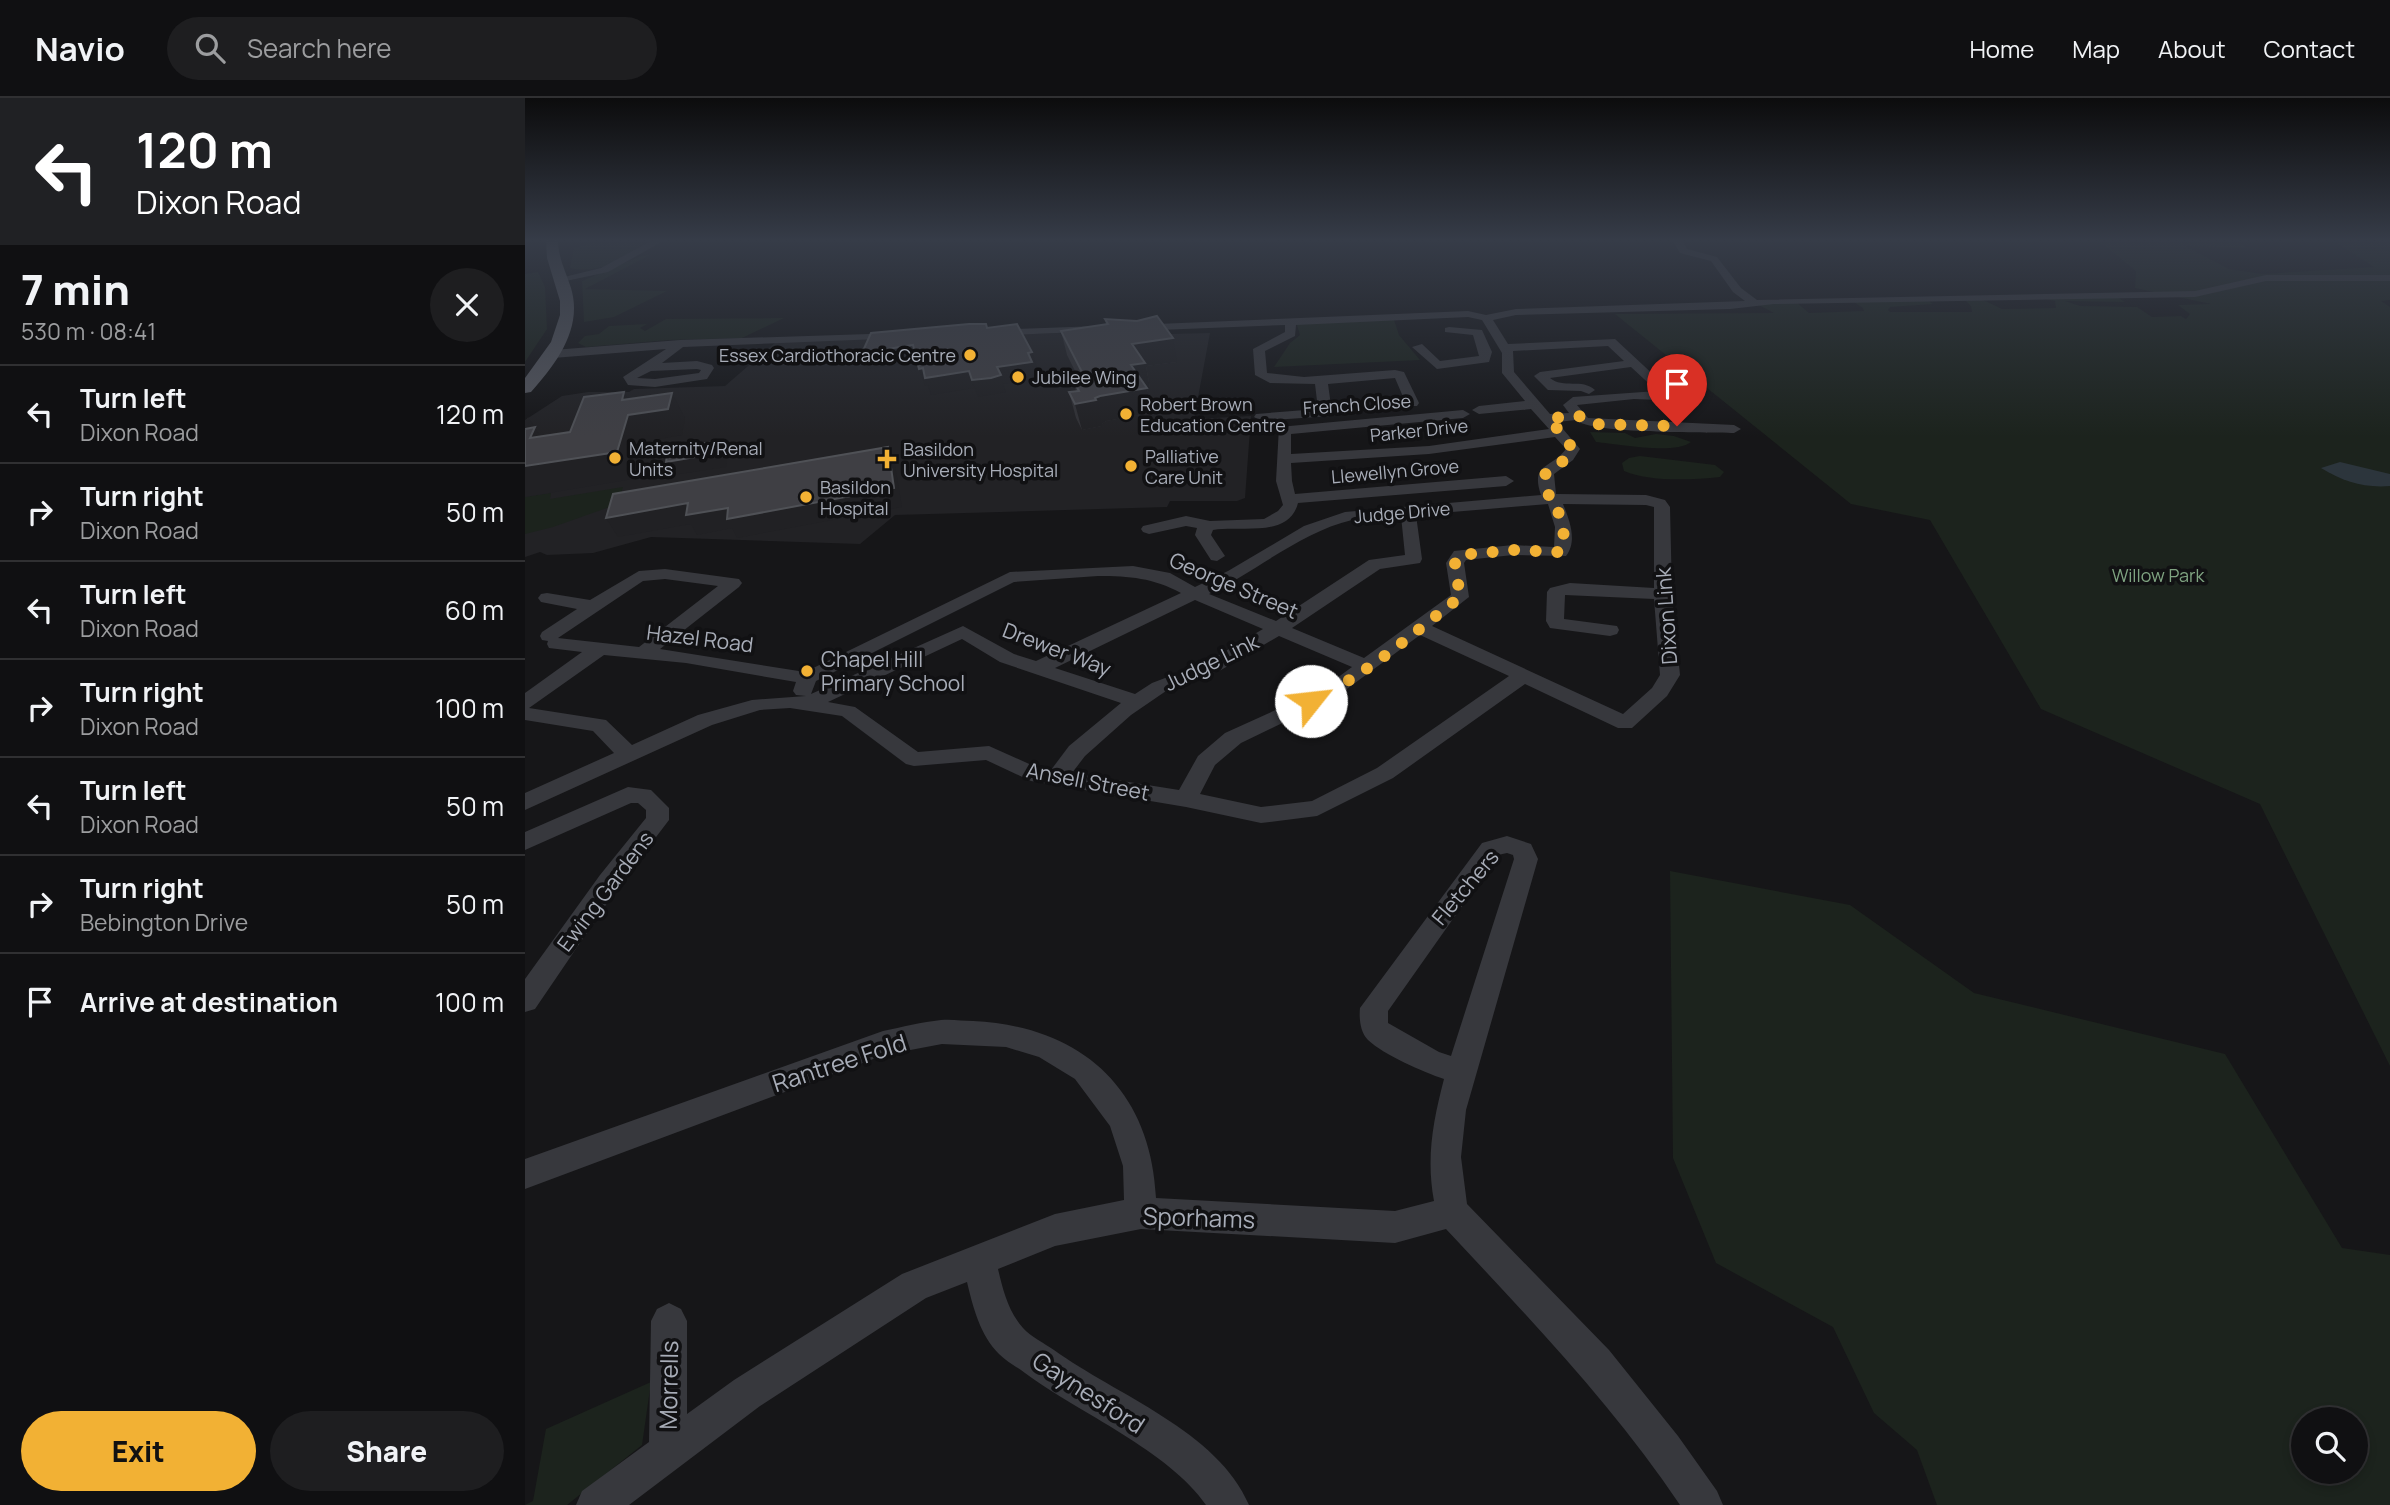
<!DOCTYPE html>
<html lang="en">
<head>
<meta charset="utf-8">
<style>
  :root { --surface:#101012; --page:#1e1e20; --text:#f1f3f6; --muted:#9c9d9f; --line:#303032; --accent:#f2b134 }
  body { margin:0; font-family:Manrope,sans-serif; background:var(--page); color:var(--text); height:100vh; display:flex; flex-direction:column; font-size:26px; white-space:nowrap }
  * { box-sizing:border-box; margin:0 }
  p { font-size:23px; color:var(--muted) }
  .icon { flex:none; width:38px; height:38px; fill:none; stroke:currentColor; stroke-width:2; stroke-linecap:round; stroke-linejoin:round }
  .map { position:relative; flex:1; overflow:hidden }
  .details { display:flex; flex-direction:column; background:var(--surface); width:525px }
  .details>* { flex:none }
  .guide { background:#202124; color:#fff; overflow:hidden }
  .buttons { position:absolute; left:1766px; top:1309px; display:grid; gap:14px }
  .buttons a { display:grid; place-items:center; width:77px; height:77px; border-radius:50%; background:var(--surface); box-shadow:0 4px 10px #0003,0 0 0 2px var(--line); font-size:35px }
  .pin { position:absolute; display:grid; place-items:center; width:60px; height:60px; color:#fff; margin:-72px -30px; border-radius:50% 50% 50% 0; rotate:-45deg; box-shadow:0 0 7px #0007 }
  .pin .icon { rotate:45deg }
  .me { position:absolute; width:77px; margin:-38px; rotate:61deg; stroke-linejoin:round; filter:drop-shadow(0 0 5px #0008) }
  .turn { display:flex; align-items:center; gap:24px; height:147px; padding:0 21px; font-size:32px }
  .turn .icon { width:91px; height:91px; stroke-width:2.5 }
  .turn b { display:block; font-size:49px; line-height:60px }
  .round { display:grid; place-items:center; flex:none; width:74px; height:74px; border-radius:37px; background:var(--page) }
  .headline { display:flex; align-items:center; justify-content:space-between; height:119px; padding:0 21px }
  h1 { font-size:42px; font-weight:800; line-height:52px }
  .cta { display:flex; gap:14px; margin-top:auto; padding:14px 21px }
  .cta a { flex:1; height:80px; border-radius:42px; background:var(--accent); color:#111; font-size:28px; font-weight:800; line-height:80px; text-align:center }
  .cta a+a { background:var(--page); color:var(--text) }
  ul { padding:0; list-style:none }
  li { display:flex; align-items:center; gap:21px; height:98px; padding:0 21px; border-top:2px solid var(--line) }
  li div { flex:1 }
  li b { display:block; font-size:26px }
  li em { font-style:normal }
  header { display:flex; align-items:center; gap:42px; box-sizing:border-box; height:98px; padding:0 35px; background:var(--surface); border-bottom:2px solid var(--line) }
  header strong { font-size:33px }
  nav { display:flex; gap:38px; margin-inline-start:auto; font-size:24px }
  .search { width:490px; height:63px; background:var(--page); display:flex; align-items:center; gap:18px; box-sizing:border-box; padding:0 24px; border-radius:38px; color:var(--muted); font-size:26px }
  main { display:flex; flex:1; min-height:0 }
  .map>svg:first-child { display:block }
  .built { fill:#222225 }
  .green { fill:#1c231d; fill-rule:evenodd }
  .water { fill:#2c353c }
  .lines { fill:none; stroke-linecap:round; stroke-linejoin:round }
  .minor { fill:#37383d; fill-rule:evenodd }
  .major { fill:#53555c; fill-rule:evenodd }
  .wall { fill:#323236 }
  .shaded-wall { fill:#212124 }
  .building { fill:#3f3f44; stroke:#4f5156; stroke-width:2 }
  .route { stroke:#f2b134; stroke-width:12; stroke-dasharray:0 21.6 }
  .poi-dot { fill:#f2b134; stroke:#111113; stroke-width:2.5 }
  .labels { text-anchor:middle; dominant-baseline:central; stroke-width:7; stroke-linejoin:round; paint-order:stroke }
  .far-poi-label { font-size:18px; fill:#a8adb8; stroke:#111113; text-anchor:start }
  .far-street-label { font-size:18px; fill:#a8adb8; stroke:#111113 }
  .far-park-label { font-size:18px; fill:#7fa381; stroke:#111113 }
  .street-label { font-size:21px; fill:#a8adb8; stroke:#111113 }
  .poi-label { font-size:21px; fill:#a8adb8; stroke:#111113; text-anchor:start }
  .near-street-label { font-size:24px; fill:#a8adb8; stroke:#111113 }
</style>
</head>
<body>
<header>
<strong>Navio</strong>
<div class="search"><svg class="icon" aria-label="search" viewBox="0 0 24 24"><circle cx="10" cy="10" r="6"/><path d="M15 15l6 6"/></svg>Search here</div>
<nav><a>Home</a><a>Map</a><a>About</a><a>Contact</a></nav>
</header>
<main>
<section class="details">
<div class="guide">
<div class="turn"><svg class="icon" aria-label="left" viewBox="0 0 24 24"><path d="M17 20v-9H6M10 6l-5 5 5 5"/></svg><div><b>120 m</b>Dixon Road</div></div>
</div>
<div class="headline"><div><h1>7 min</h1><p>530 m · 08:41</p></div><a class="round"><svg class="icon" aria-label="close" viewBox="0 0 24 24"><path d="M6 6l12 12M18 6L6 18"/></svg></a></div>
<ul>
<li><svg class="icon" aria-label="left" viewBox="0 0 24 24"><path d="M17 20v-9H6M10 6l-5 5 5 5"/></svg><div><b>Turn left</b><p>Dixon Road</p></div><em>120 m</em></li>
<li><svg class="icon" aria-label="right" viewBox="0 0 24 24"><path d="M7 20v-9h11M14 6l5 5-5 5"/></svg><div><b>Turn right</b><p>Dixon Road</p></div><em>50 m</em></li>
<li><svg class="icon" aria-label="left" viewBox="0 0 24 24"><path d="M17 20v-9H6M10 6l-5 5 5 5"/></svg><div><b>Turn left</b><p>Dixon Road</p></div><em>60 m</em></li>
<li><svg class="icon" aria-label="right" viewBox="0 0 24 24"><path d="M7 20v-9h11M14 6l5 5-5 5"/></svg><div><b>Turn right</b><p>Dixon Road</p></div><em>100 m</em></li>
<li><svg class="icon" aria-label="left" viewBox="0 0 24 24"><path d="M17 20v-9H6M10 6l-5 5 5 5"/></svg><div><b>Turn left</b><p>Dixon Road</p></div><em>50 m</em></li>
<li><svg class="icon" aria-label="right" viewBox="0 0 24 24"><path d="M7 20v-9h11M14 6l5 5-5 5"/></svg><div><b>Turn right</b><p>Bebington Drive</p></div><em>50 m</em></li>
<li><svg class="icon" aria-label="arrive" viewBox="0 0 24 24"><path d="M6 21V4h12l-3 4 3 4H6"/></svg><div><b>Arrive at destination</b></div><em>100 m</em></li>
</ul>
<div class="cta"><a>Exit</a><a>Share</a></div>
</section>
<div class="map">
<svg width="1865" height="1407" viewBox="0 0 1865 1407">
  <rect width="100%" height="100%" fill="#161618"/>
  <path class="built" d="M532,235l70,2 83,-2 -16,86 57,-3 -6,82 -8,3h-67l-3,6 -272,8 -35,29 -209,-7 -58,16 -46,2 -7,-3 -15,5v-137l37,-24 26,-4h41l5,-3 91,-3 51,-44z"/>
  <path class="green" d="M80,142h46c-28,17 -47,35 -81,28l4,-20z
    M1567,142h142l14,8 -63,-2 44,23 33,5 112,-7 -42,-27h58v60l-9,1 9,6v759l-130,-262 -219,-95 -111,-189 -79,-16 -236,-190 159,-1 -21,-11 42,-1 14,12 55,-2 -1,-3 -14,-9h77l7,5 -43,3 -2,3 2,2h82l-1,-6 -8,-8h16l23,11 54,-1 -1,-7 -19,-4 80,-1 9,6 -60,-1 15,5 57,1 15,10 29,-1 5,3 4,-5 -12,-9 33,-1 -76,-16 1,-17 -32,-26z
    M125,157l-65,34 82,2 -53,26 -30,5 -2,-41 59,-25z
    M13,174l7,15 2,42 -22,33v-88z
    M259,220l-42,20 -72,2 -84,7 -8,-4 7,-7 14,-2 10,-8 38,-2 -7,4 5,3 21,-12z
    M869,222l5,15 21,25 -146,7 16,-24 10,-8 -4,-13z
    M1065,334l35,1 10,5 21,-4 18,2 17,6c-16,13 -74,2 -95,0z
    M1115,358l75,9 9,7 -4,5c-30,3 -69,5 -96,-6l-2,-8 7,-5z
    M98,389l-5,17 -65,23 -28,7v-37l26,-4 -1,6z
    M1145,773l180,34 124,88 251,61 117,194 48,7v250h-453l-20,-55 -43,-37 -41,-86 -117,-64 -43,-105zM1830,1321v53h-52v-53z
    M126,1284l-9,63 -75,60h-42l8,-4 13,-72z"/>
  <path class="water" d="M1815,364l50,12v12c-26,2 -46,-4 -69,-18z"/>
  <g class="lines">
    <path class="minor" d="M128,142h12l-57,32 -47,10 -5,-3 45,-11z
      M1147,142h10l5,9 30,8 24,31 16,12 438,-9 71,-16h124v6h-124l-71,16 -421,7 -44,5 -214,6 -23,5 15,24 107,-5 56,52 -12,9 -25,-1 -57,6 11,13 146,7 7,4 -7,4c-26,-1 -144,1 -158,-13l-19,2 23,27 -7,11 -19,14 2,20 90,1 19,5 5,7 2,87 8,81 -13,21 -35,32h-14l-93,-44 -132,94 -76,38 -56,7 -75,-16 -155,-26 -45,-21 -72,6 -8,-2 -64,-48 -52,-8 -30,2 -48,15 -187,85v-17l89,-40 -21,-22 -68,-11v-27l57,-41 -33,-4 -2,-4 1,-3 -6,-1 -2,-4 2,-4 35,-23 -36,-7 -3,-4 3,-4 6,-1 43,7 49,-29 26,-2 74,10 3,4 -3,4 -79,62 145,23 205,-100 123,-6 37,7 25,14 33,-16 76,-45 41,-14 196,-17c-11,-32 10,-26 25,-46l-11,-12 -126,17 -138,9 1,18 3,13 211,-18 8,5 -8,5 -208,17c-9,36 -58,22 -85,27l-2,5 14,21 -8,5 -6,-1 -16,-25 2,-7 -11,-2 -37,8 -6,-2 -2,-3 2,-3 43,-10 24,5 54,-2 14,-8 5,-6 -7,-24 3,-54 184,-17 7,4 -7,4 -172,16v20l138,-8 120,-17 -18,-20 -52,5 -7,-4 7,-4 46,-5 -23,-28v-20l-20,-33 -14,-3 -172,8 -1,11 -30,15 2,22 37,4 91,-7 9,2 15,31 -2,3h-10l-12,-28 -67,6 4,29 -2,3 -69,5 -7,-4 2,-3 62,-5 -3,-25 -45,-1 -15,-8 -2,-26 32,-17v-7l-152,6 -6,-3 6,-3 335,-14 18,4 30,-6 229,-8 -12,-9 -22,-31 -31,-8zM1083,248l16,15 -84,11 -6,4 14,14 33,1 8,3 6,-4c-13,-12 -32,-1 -45,-12l81,-11 26,24 -84,6 -10,8 6,8 -19,1 -36,-42 -1,-21zM1023,406l7,23 -1,20 -41,-2 -59,6 -8,12 5,32 -87,63 -72,-30 88,-59 40,-6 2,-4 -6,-44zM1038,406l83,1 8,2v81l-84,-5 -20,5 -3,4 -1,29 4,7 60,8 7,-2 2,-4 -2,-4 -53,-7 1,-24 89,4 6,76 -8,13 -29,26 -191,-88 37,-29 -5,-34 2,-3 47,-5 53,1c12,-15 3,-37 -3,-52zM876,418l4,39 -36,5 -93,61 -67,-27c48,-23 92,-62 143,-74 16,-4 33,-3 49,-4zM573,478c32,0 55,2 83,17l-145,68 -22,-7 -51,-28 -152,68 5,-13 198,-99zM140,481l53,7 -79,61 -81,-9 85,-57zM670,502l68,29 -56,33 -55,21 -17,11 -80,-26zM895,537l89,41 -132,92 -65,33 -51,6 -61,-13 15,-29 26,-22 95,-46zM754,538l73,31 -30,22 -97,44 -27,23 -19,34 -107,-17 13,-17 46,-41 35,-24 55,-21zM437,541l38,23 121,41 -52,43 -18,24 -15,-3 -47,-21 -71,6 -63,-45 -27,-5zM79,557l82,8 110,19 -3,9 3,4 10,1 -54,4 -54,15 -66,30 -26,-25 -77,-12z
      M574,228l6,3 -2,2 -113,5 -6,-3 6,-3z
      M924,229l33,3 10,22 -3,10 -52,7 -25,-22 10,-3 18,17 39,-5 -6,-21 -28,-3v-4z
      M375,235l6,3 -2,2 -221,9 -21,16 35,-2 15,4 2,3 -7,11 -52,8 -27,-2 -5,-8 43,-28 -113,9 -6,-4 6,-4 127,-10zM172,271l4,1 -2,3 -44,6 -18,-1 14,-7z
      M103,689l23,3 18,18v12l-51,67 -83,122 -10,3v-33l75,-104 46,-57v-8l-8,-7h-7l-106,47v-18z
      M982,738l24,8 7,15 -72,251 -5,47 6,47 142,146 69,86 39,55 6,14h-43c-68,-101 -151,-187 -234,-276l-51,14 -254,-14 -86,17 -57,23c5,21 10,42 25,59 8,9 21,15 31,22 62,45 164,81 195,155h-43c-37,-54 -127,-92 -181,-132 -8,-6 -18,-11 -26,-19 -19,-19 -26,-47 -32,-72l-41,16 -166,108 -131,99h-53l6,-14 67,-49 2,-121 6,-12 12,-6 12,6 6,12v93l47,-34 168,-106 153,-60 69,-14 -1,-34 -13,-40 -35,-47 -36,-22 -33,-10 -64,-3 -58,11 -359,134v-30l358,-128c19,-4 39,-9 58,-11 11,-1 22,1 32,1 108,5 178,68 183,177l239,13 39,-10c-8,-43 -1,-80 10,-122 -21,-7 -60,-24 -76,-39 -8,-8 -9,-22 -8,-32l122,-165zM982,755l6,2 1,4 -63,197 -12,-4 -51,-29v-12l110,-156z"/>
    <path class="major" d="M21,142h12c0,18 8,32 13,48 12,40 -14,75 -40,104l-6,1v-15l26,-36 9,-27v-14l-13,-43z"/>
  </g>
  <path class="wall" d="M580,221l72,43 -31,4 4,22h-3l5,25 -46,8 -4,3v2l-20,4 -6,-12 -7,-26 7,-1 -3,-11 6,-1 -12,-24 -6,-24 45,-6z"/>
  <path class="shaded-wall" d="M648,240l4,24 -31,4 4,22h-3l5,25 -46,8 -4,3v2l-20,4 -7,-26 25,-8 31,-31 1,-21z
    M388,247l6,17 -51,7 -6,-16z
    M507,254l5,16 -3,1 3,10 -34,5 3,8 -28,5 -6,-17 56,-27z
    M398,270l46,3 5,17 -43,7 -3,-10 -3,1 -6,-17z
    M99,294l13,22 35,-21 13,25 -3,17 -39,7 -10,37 -108,18v-75l3,-5 24,37 70,-54z
    M195,343l7,13 -1,13 -53,8 -7,-13z
    M363,349l7,18 7,42 -165,31 -5,-10 -35,7 -6,-11 -73,13 -12,-19z"/>
  <path class="building" d="M632,218l16,22 -41,6 13,19 -14,2 16,23 -47,8 -5,2 1,2 -21,4 -6,-12 10,-1 -6,-11 12,-2 -24,-47 47,-7 -3,-5 32,2z
    M444,226h17l1,4 30,-4 15,28 -4,1 4,9 -35,5 4,8 -10,3 -19,2 -3,-9 -44,7 -2,-10 -4,1 -6,-24 -51,8 9,-20z
    M99,294l-2,8 50,-7 -4,16 -40,6 -11,37 -92,14v-37l10,-2 -5,11 40,-6 14,-35z
    M195,343l-1,12 -53,9 2,-13z
    M363,349l6,41 -167,31 1,-11 -42,7 2,-12 -82,15 7,-24z"/>
  <linearGradient id="sky" x2="0" y2="1"><stop stop-color="#0c0c0d"/><stop offset="0.42" stop-color="#363c48"/><stop offset="1" stop-color="#363c48" stop-opacity="0"/></linearGradient>
  <rect width="1865" height="339" fill="url(#sky)"/>
  <g class="lines">
    <path class="route" d="M786,603c52,-24 103,-68 149,-104l-5,-34 4,-8 54,-5 47,2c9,-17 -1,-36 -6,-53l-4,-1c-17,-39 11,-24 23,-49l-24,-31 30,-2 12,8 86,2"/>
  </g>
  <g class="poi-dot">
    <circle cx="445" cy="257" r="7"/>
    <circle cx="493" cy="279" r="7"/>
    <circle cx="601" cy="316" r="7"/>
    <circle cx="90" cy="360" r="7"/>
    <path d="M358.5 350.5h7v7h7v7h-7v7h-7v-7h-7v-7h7z"/>
    <circle cx="606" cy="368" r="7"/>
    <circle cx="281" cy="399" r="7"/>
    <circle cx="282" cy="573" r="7"/>
  </g>
  <g class="labels">
    <g class="far-poi-label">
      <text x="431" y="257" text-anchor="end">Essex Cardiothoracic Centre</text>
      <text x="507" y="279">Jubilee Wing</text>
      <text x="615" y="306">Robert Brown<tspan x="615" dy="21">Education Centre</tspan></text>
      <text x="104" y="350">Maternity/Renal<tspan x="104" dy="21">Units</tspan></text>
      <text x="378" y="351">Basildon<tspan x="378" dy="21">University Hospital</tspan></text>
      <text x="620" y="358">Palliative<tspan x="620" dy="21">Care Unit</tspan></text>
      <text x="295" y="389">Basildon<tspan x="295" dy="21">Hospital</tspan></text>
    </g>
    <g class="far-street-label">
      <text transform="translate(832 306) rotate(-4)">French Close</text>
      <text transform="translate(894 332) rotate(-6)">Parker Drive</text>
      <text transform="translate(870 373) rotate(-5)">Llewellyn Grove</text>
      <text transform="translate(877 414) rotate(-5)">Judge Drive</text>
    </g>
    <g class="far-park-label">
      <text x="1633" y="477">Willow Park</text>
    </g>
    <g class="street-label">
      <text transform="translate(709 487) rotate(23)">George Street</text>
      <text transform="translate(1141 518) rotate(-94)">Dixon Link</text>
      <text transform="translate(175 540) rotate(7)">Hazel Road</text>
      <text transform="translate(532 551) rotate(21)">Drewer Way</text>
      <text transform="translate(686 564) rotate(-26)">Judge Link</text>
      <text transform="translate(563 683) rotate(11)">Ansell Street</text>
      <text transform="translate(940 789) rotate(-50)">Fletchers</text>
      <text transform="translate(80 793) rotate(-53)">Ewing Gardens</text>
    </g>
    <g class="poi-label">
      <text x="296" y="561">Chapel Hill<tspan x="296" dy="24">Primary School</tspan></text>
    </g>
    <g class="near-street-label">
      <text transform="translate(314 964) rotate(-18)">Rantree Fold</text>
      <text transform="translate(674 1119) rotate(2)">Sporhams</text>
      <text transform="translate(143 1287) rotate(-89)">Morrells</text>
      <text transform="translate(564 1294) rotate(33)">Gaynesford</text>
    </g>
  </g>
</svg>
<div class="buttons">
<a><svg class="icon" aria-label="search" viewBox="0 0 24 24"><circle cx="10" cy="10" r="6"/><path d="M15 15l6 6"/></svg></a>
</div>
<div class="pin" style="left:1152px;top:328px;background:#d93025"><svg class="icon" aria-label="arrive" viewBox="0 0 24 24"><path d="M6 21V4h12l-3 4 3 4H6"/></svg></div>
<svg class="me" style="left:786px;top:603px" viewBox="-20 -20 40 40"><circle r="19" fill="#fff"/><path d="M0-13L10 11 0 6-10 11z" fill="#f2b134"/></svg>
</div>
</main>
</body>
</html>
